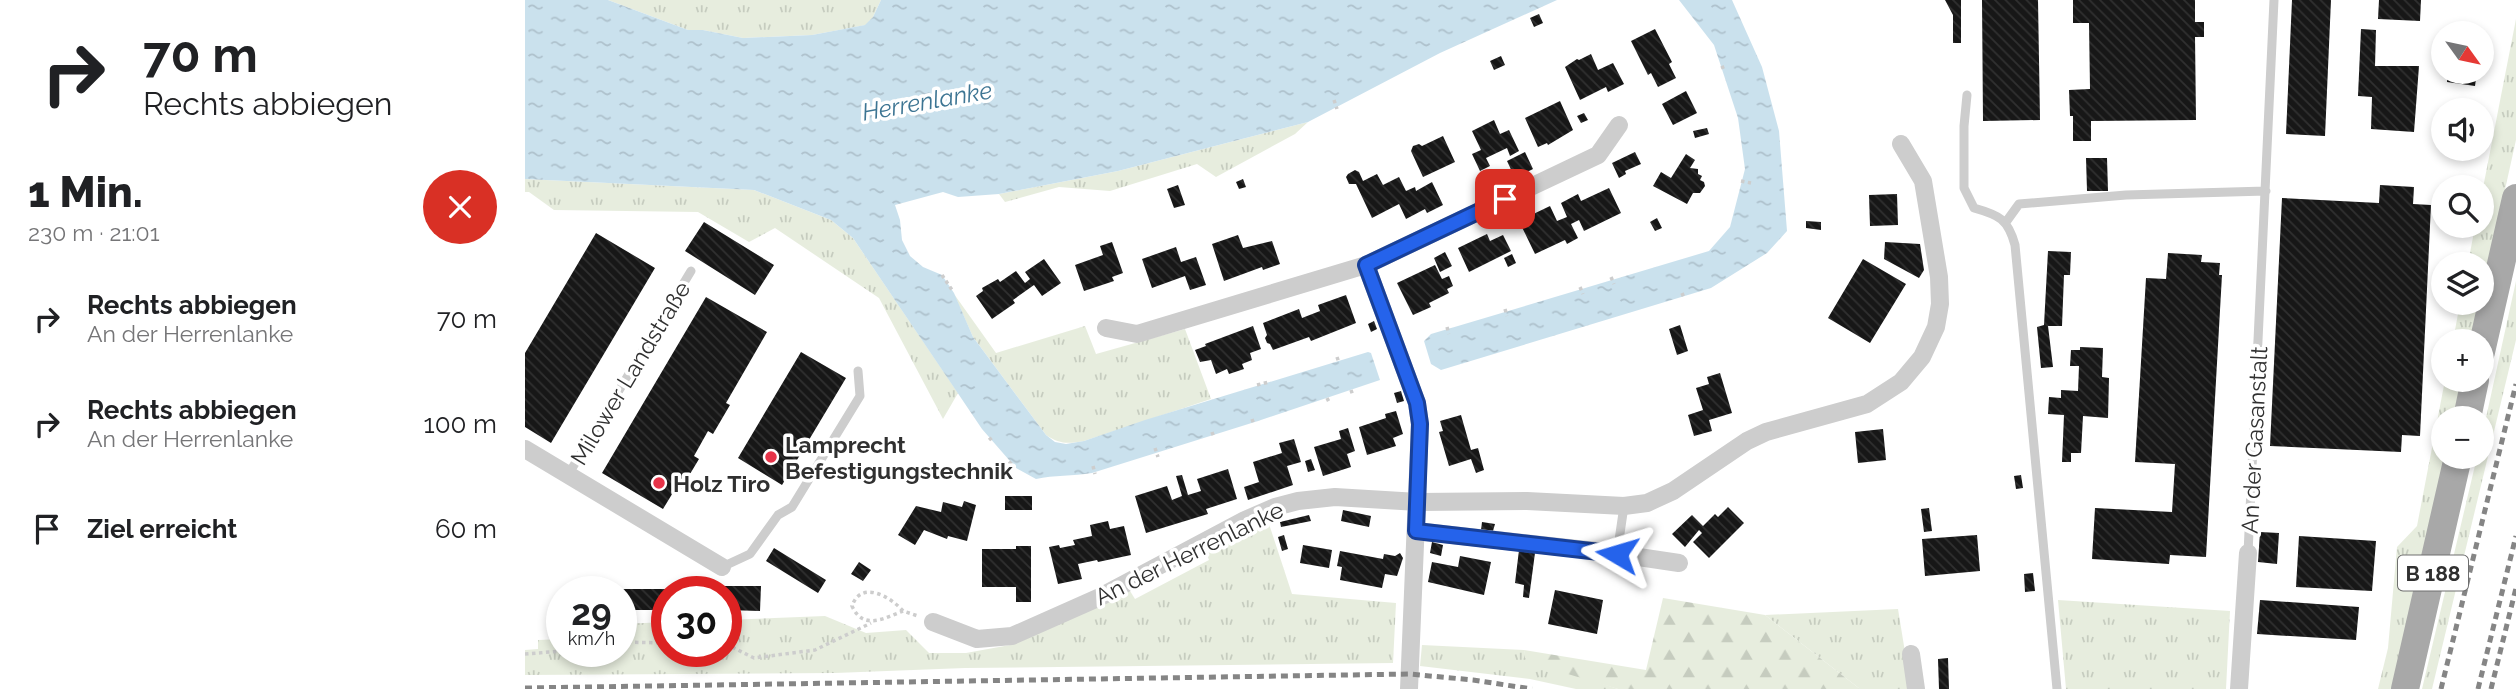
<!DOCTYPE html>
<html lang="de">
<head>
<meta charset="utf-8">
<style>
  :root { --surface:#fff; --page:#f6f6f6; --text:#202124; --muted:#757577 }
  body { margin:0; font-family:Raleway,sans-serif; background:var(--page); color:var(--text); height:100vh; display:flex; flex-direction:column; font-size:26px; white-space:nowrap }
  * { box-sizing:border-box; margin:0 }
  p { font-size:23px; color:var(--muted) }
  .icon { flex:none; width:38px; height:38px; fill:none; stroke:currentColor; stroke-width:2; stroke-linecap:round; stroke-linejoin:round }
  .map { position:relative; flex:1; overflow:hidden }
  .panel { display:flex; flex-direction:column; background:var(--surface); width:525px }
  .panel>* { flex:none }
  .guide { background:#fff; color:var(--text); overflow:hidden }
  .needle { width:46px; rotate:123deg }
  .tools { position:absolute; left:1906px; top:21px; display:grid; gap:14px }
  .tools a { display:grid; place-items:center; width:63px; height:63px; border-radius:50%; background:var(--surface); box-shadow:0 4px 10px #0003; font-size:35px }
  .speed { position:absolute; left:21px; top:576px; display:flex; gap:14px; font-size:35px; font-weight:700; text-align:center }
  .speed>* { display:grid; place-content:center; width:91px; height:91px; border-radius:50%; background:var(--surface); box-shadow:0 4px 10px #0003; line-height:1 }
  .speed small { font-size:18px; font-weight:400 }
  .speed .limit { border:10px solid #d22; background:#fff; color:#111 }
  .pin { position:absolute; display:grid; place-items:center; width:60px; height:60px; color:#fff; margin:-30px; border-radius:14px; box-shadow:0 4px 10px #0006 }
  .me { position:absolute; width:77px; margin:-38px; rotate:277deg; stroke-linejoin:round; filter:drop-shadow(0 0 5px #0008) }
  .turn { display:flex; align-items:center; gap:24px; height:147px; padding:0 28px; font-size:32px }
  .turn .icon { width:91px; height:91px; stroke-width:2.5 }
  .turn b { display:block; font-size:49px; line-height:60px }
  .round { display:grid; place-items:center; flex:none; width:74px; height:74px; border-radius:37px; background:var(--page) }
  .overview { display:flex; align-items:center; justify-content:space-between; height:119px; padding:0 28px }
  h1 { font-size:42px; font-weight:800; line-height:52px }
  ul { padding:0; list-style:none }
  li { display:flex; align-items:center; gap:21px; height:105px; padding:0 28px }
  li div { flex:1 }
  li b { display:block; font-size:26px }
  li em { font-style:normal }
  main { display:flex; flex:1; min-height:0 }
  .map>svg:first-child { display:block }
  .grass { fill:url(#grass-tufts) }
  .forest { fill:url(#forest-firs) }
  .water { fill:url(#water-ripples) }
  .building { fill:url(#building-back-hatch) }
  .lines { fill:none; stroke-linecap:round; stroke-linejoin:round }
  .path { stroke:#cdcdcd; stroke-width:3.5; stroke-dasharray:3.5 3.5; stroke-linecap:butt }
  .lane { stroke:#cdcdcd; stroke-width:9 }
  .street { stroke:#cdcdcd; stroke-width:18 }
  .primary { stroke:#a8a8a8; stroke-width:28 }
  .rail { stroke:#858585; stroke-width:5; stroke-dasharray:7 5; stroke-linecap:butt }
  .route-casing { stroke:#184099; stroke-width:18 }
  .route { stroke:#2563eb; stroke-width:12 }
  .poi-dot { fill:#e63348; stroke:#fff; stroke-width:2.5 }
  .labels { text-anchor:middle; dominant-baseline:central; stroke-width:7; stroke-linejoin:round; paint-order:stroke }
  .shield { fill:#fff; stroke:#6e6e6e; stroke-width:2 }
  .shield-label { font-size:21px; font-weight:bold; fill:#303030 }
  .street-label { font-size:23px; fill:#303030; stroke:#fff }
  .poi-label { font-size:23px; font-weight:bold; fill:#303030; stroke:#fff; text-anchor:start }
  .water-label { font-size:24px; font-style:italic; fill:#3d7593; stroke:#fff }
</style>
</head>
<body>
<main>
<section class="panel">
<div class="guide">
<div class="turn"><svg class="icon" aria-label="right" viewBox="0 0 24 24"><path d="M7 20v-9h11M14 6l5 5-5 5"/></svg><div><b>70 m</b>Rechts abbiegen</div></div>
</div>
<div class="overview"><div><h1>1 Min.</h1><p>230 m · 21:01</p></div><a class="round" style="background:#d93025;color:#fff"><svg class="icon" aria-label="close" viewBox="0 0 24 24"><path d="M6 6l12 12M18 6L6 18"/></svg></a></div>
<ul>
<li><svg class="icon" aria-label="right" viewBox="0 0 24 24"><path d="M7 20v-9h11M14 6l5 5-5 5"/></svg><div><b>Rechts abbiegen</b><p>An der Herrenlanke</p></div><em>70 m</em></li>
<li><svg class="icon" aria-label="right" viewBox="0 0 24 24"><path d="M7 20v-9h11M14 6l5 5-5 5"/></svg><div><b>Rechts abbiegen</b><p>An der Herrenlanke</p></div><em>100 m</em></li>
<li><svg class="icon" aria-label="arrive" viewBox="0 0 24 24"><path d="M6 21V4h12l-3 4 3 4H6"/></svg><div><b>Ziel erreicht</b></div><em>60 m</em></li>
</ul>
</section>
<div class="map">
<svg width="1991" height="689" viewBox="0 0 1991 689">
  <defs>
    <pattern id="grass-tufts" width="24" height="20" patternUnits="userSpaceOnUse" patternTransform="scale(1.75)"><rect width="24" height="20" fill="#e7edde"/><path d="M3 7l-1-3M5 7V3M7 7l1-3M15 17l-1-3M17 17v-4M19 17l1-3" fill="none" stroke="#c6ccbf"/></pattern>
    <pattern id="forest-firs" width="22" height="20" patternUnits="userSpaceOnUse" patternTransform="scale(1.75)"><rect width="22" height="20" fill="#e7edde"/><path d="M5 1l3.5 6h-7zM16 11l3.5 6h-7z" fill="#c6ccbf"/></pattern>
    <pattern id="water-ripples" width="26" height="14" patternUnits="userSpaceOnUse" patternTransform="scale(1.75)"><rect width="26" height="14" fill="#cae1ed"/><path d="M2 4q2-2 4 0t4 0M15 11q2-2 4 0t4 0" fill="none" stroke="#aec1cc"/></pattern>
    <pattern id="building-back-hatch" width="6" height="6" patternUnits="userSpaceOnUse" patternTransform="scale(1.75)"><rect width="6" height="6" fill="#171717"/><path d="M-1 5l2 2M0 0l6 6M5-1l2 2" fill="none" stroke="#303030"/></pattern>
  </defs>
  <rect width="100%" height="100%" fill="#fff"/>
  <path class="grass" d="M83,0h273l-8,17 -7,8 -54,10 -69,3 -40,-8h-15z
    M1991,19v121l-34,153 -1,-29h-13l7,-38h6l1,-33z
    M783,122l-13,12 -79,43 -19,-13 -87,27 -51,-4 -54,15 -6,-8 119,-23z
    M0,179l229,11 77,30 22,18 105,155 -15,26 -64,-121 -104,-70 -26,14 -51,-30 -144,-2 -25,-18h-4z
    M1991,281v59l-84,349h-10l55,-232h4l1,-21z
    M429,294l42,59 89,-27 11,28 89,-25 26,70 -127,42c-16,3 -25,3 -38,-6l-73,-98z
    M1935,303h19l-8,38h-18z
    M1920,380h17l-8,38h-11v39h2l-53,232h-14l10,-41 9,-101 20,-21z
    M743,521l24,73 104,9 -3,60 -428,5 -130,5 -310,2v-25l13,-1v-9l24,-1v12h59v-27l46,-2v29h59v-31l99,-4 41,17 40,-3 23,23h37l44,-8 120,-54 5,8 74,-39 -4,-10z
    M1533,600l172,11 -4,78h-160z
    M1373,609l13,80h-51l-95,-74z
    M897,645l102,5 2,8 92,31h-42l-46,-10 -110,-13z"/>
  <path class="forest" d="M1138,598l102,17 95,74h-242l-77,-23 -16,-8 -1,-8 122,20z"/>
  <path class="water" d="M0,0h83l80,30h15l40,8 69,-3 53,-10 8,-8 8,-17h676l-117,53 -132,69 -190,49 -119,23 -41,3 -15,-5 -48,13 5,15 2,20 8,16 13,11 19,8 12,18 19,44 73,98 9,7 11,2 18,-3 61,-21 223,-68 3,1 9,27 -122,41 -166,52c-19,3 -38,2 -56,6l-20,-11 -34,-39 -129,-191 -22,-18 -77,-30 -229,-11z
    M1154,0h53l30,67 17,64 8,100 -20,22 -56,35 -270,82 -10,-6 -7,-23 7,-7 278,-83 21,-24 15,-58 -7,-51 -24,-73z"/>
  <path class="building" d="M1420,0h16v43h-8v-28z
    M1457,0h56l2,120 -57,1z
    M1548,0h122v22h9v15h-9l1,83 -105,1v20h-18v-25h-3l-1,-26 21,-1 -1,-66h-16z
    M1767,0h39l-6,136 -39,-2z
    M1854,0h42l-1,21 -42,-2z
    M1014,14l4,9 -9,4 -4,-9z
    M1130,29l17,33 -3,2 7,14 -18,9 -7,-14 -3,2 -17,-34z
    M1836,29l15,1 -1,36h44l-5,66 -43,-3 1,-32 -14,-1z
    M1066,54l7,16 15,-7 11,21 -16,8 -2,-5 -26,13 -15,-33 12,-8 2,1z
    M976,56l4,9 -11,5 -4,-9z
    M1923,72h29l-2,14 -28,-4z
    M1161,91l11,22 -24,12 -11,-21z
    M1035,101l13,29 -25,15 -1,-2 -9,4 -13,-29z
    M1059,113l4,7 -7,3 -4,-7z
    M969,120l6,14 9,-4 10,21 -9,5 -3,-8 -21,10 4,8 -10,5 -8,-17 9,-4 -9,-19z
    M1182,128l2,6 -14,4 -2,-7z
    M918,136l12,26 -32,15 -12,-26 2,-5 6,-2 3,2z
    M1000,152l8,17 -18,9 -8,-17z
    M1110,152l6,12 -16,7 1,3 -7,4 -7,-15z
    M1161,154l9,6 -5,8 8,1v5l4,2 -2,4 4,2 1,4 -5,7h-7l-6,11 -34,-18 8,-14 10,6z
    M1561,158h21l1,33h-21z
    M830,170l4,2 4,9 14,-7 6,11 16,-8 7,14 9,-4 1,4 16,-9 11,23 -16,8 -2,-4 -19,10 -7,-15 -27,14 -16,-34h-7l-3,-7 2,-3z
    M718,179l3,8 -7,2 -3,-7z
    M653,185l7,20 -11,3 -7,-19z
    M1855,185l34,2 -1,17 18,1 -11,231 -18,-1 -1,17 -131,-6 12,-248 97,5z
    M1084,188l12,25 -37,18 -5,-11 -8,4 7,14 -11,6 -2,-4 -30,14 -16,-33 31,-15 7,15 10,-4 -6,-14 17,-9 3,7z
    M1372,194l1,31 -28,1 -1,-31z
    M1132,218l5,10 -7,3 -5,-9z
    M1281,221l15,1v8l-15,-2z
    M179,222l70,43 -19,30 -70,-44z
    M71,233l59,35 -104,175 -26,-16v-74z
    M962,234l3,7 13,-6 8,16 -42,21 -11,-24z
    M713,235l5,13 29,-7 8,23 -17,6 -1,-3 -38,14 -12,-37z
    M587,242l11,31 -11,4 2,4 -30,10 -9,-26 28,-10 -3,-9z
    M1360,242l35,2 4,26 -5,8 -35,-19z
    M651,247l5,15 15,-5 10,28 -16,5 -5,-14 -33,12 -10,-29z
    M1523,251l23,1 -1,23h-6l-2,51h-14l5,41 -12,1 -4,-41 7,-2z
    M920,252l7,14 -12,6 -6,-14z
    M1643,253l34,2 -1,7 19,1 -1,12h3l-16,282 -36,-2 -1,9 -77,-5 3,-51 77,4 3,-48 -40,-2 11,-184 20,1z
    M987,254l4,9 -8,4 -4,-9z
    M519,259l17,24 -19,13 -8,-11 -21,15 2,3 -23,16 -16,-23 7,-5 -1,-3 16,-9 2,3 16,-11 9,12 5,-4 -5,-7z
    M1338,259l43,25 -36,59 -42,-25z
    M910,265l7,14 7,-3 4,10 -6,3 2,4 -20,10 2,4 -18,8 -16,-32z
    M821,295l10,28 -45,18 -2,-4 -36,13 -3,-6 -3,-1 -2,-5 2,-3 -4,-12 36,-14 3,9 18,-7 -2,-6z
    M181,297l61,35 -41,71 4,2 -17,29 -5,-3 -14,25 5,3 -18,30 -4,-3 -14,23 -61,-36z
    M849,321l3,8 -6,3 -3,-8z
    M1155,325l8,26 -11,4 -8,-26z
    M728,326l8,23 -11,4 2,7 -10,4 2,5 -15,5 -2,-5 -11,5 -5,-14 -11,2 -5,-12 11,-4 -1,-2z
    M1555,347l23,1 -1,29 7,1 -1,40 -25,-2 -2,37h-10v9h-9l2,-47 -16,-1 1,-17 12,1v-8l17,1 1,-25h-9l1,-16h9z
    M276,352l45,26 -64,107 -44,-27z
    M1195,373l12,40 -23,7 3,11 -18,5 -6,-21 15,-5 -7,-22 13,-4 -2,-7z
    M876,391l3,10 -7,2 -3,-10z
    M871,411l7,23 -10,4 3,8 -29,9 -8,-28 27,-9 -1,-4z
    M936,415l10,35 7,-2 6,22 -8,3 -5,-14 -22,7 -10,-34 4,-1 -3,-10z
    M823,428l7,23 -8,3 4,13 -28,9 -9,-29 27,-8 -2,-8z
    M1358,429l3,31 -28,3 -3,-31z
    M769,439l7,23 -14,4 6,19 -45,15 -4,-13 15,-5 -6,-20 29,-9 -3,-10z
    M786,459l4,11 -7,2 -3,-11z
    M703,469l9,30 -31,10 2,5 -62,19 -11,-37 32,-10 5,14 10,-4 -6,-20 6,-1 6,20 13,-4 -4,-12z
    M1496,475l2,13 -7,1 -2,-13z
    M480,496h27v14h-27z
    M439,501l12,4 -9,36 -19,-5 -1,3 -23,-9 -9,15 -17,-10 18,-29 25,6 2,-10 19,5z
    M1203,507l16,16 -35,35 -16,-16 9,-9 -3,-3 -14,17 -13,-13 20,-19 11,11 12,-12 3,3z
    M1404,508l3,23 -8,1 -3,-23z
    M818,510l28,6 -2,11 -28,-6z
    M784,515l2,6 -30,6 -1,-5z
    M583,521l2,8 14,-3 7,29 -33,7 -1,-2 -19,4 4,15 -24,5 -9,-37 10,-2 1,3 15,-3 -2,-5 19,-4 -2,-11z
    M957,522l13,2 -2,7 -12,-1z
    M1735,532l19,1 -2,31 -19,-2z
    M759,535l4,14 -6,2 -4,-14z
    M1452,535l3,36 -55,5 -3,-37z
    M1774,536l77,5 -4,50 -76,-4z
    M907,542l11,3 -2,11 -11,-3z
    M778,545l29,5 -3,18 -29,-5z
    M491,546h15v56h-15v-15h-34v-38h34z
    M249,548l52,32 -8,13 -52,-32z
    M994,550l16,3 -6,45 -6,-1 1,-12 -9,-2z
    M815,551l43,8 1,-5 11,2 5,-3 3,5 -6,18 -12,-2 -3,14 -42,-8 2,-13 -5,-1z
    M935,556l31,6 -7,33 -56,-13 4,-20 26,5z
    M334,562l12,8 -8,11 -12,-7z
    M1508,573l2,18 -10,1 -1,-18z
    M155,586h81l-1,25 -34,-1v-18h-59v18h-46v-18h-17v-3h76z
    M1030,590l48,10 -6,34 -49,-10z
    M1735,600l99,7 -3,33 -99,-6z
    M1423,658l1,31h-10l-1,-30z"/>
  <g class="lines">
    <path class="path" d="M1196,68l5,-2
      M809,100l3,9
      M1216,181l10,2
      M417,275l10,15
      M1086,277l3,7
      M1055,287l3,7
      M1157,293l2,5
      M980,309l2,7
      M922,327l2,7
      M812,357l2,6
      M732,385l12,-3
      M826,390l2,6
      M802,398l3,6
      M727,419l2,6
      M687,432l2,6
      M464,440l5,-4
      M630,448l3,9
      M484,464l4,-4
      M568,466l2,8
      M378,611c-13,-15 -42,-31 -51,-5 11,25 33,12 51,5l15,5
      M96,642l46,1
      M201,644l28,14 61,-8 56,-27
      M0,654l38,-3"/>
    <path class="lane" d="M1442,95l-3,31v62l10,20c25,7 34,11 41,37l42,444
      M1481,222l13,-18 107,-9 140,-4
      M43,475l123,-204
      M1723,553l26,-553
      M1092,554l7,-48
      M197,567l28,-13 28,-39 14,-8 68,-111 -2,-25"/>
    <path class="street" d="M841,265l51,138 3,21 -11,265
      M581,328l31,6 229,-69 232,-110 21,-30
      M0,449l197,118
      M891,531l189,21 74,11
      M408,622l44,17 35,-3 88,-39 145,-77 30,-13 23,-6 37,-4 83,5 109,-1 97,5 23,-3 26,-12 74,-50 19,-9 101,-28 34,-22 21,-25 14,-30 4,-23 -1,-27 -16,-96 -22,-37
      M1386,654l5,35
      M1714,689l9,-136"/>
    <path class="primary" d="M1956,352l35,-154
      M1942,418l8,-38
      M1880,689l53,-232"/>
    <path class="rail" d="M0,688l884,-14 64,6 59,9
      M1916,689l75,-305
      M1953,689l38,-153
      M1966,689l25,-101"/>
  </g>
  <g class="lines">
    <defs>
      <path id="route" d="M980,199l-139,66 51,138 3,21 -4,107 201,23"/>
    </defs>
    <use href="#route" class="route-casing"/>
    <use href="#route" class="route"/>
  </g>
  <g class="poi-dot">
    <circle cx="246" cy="457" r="7"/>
    <circle cx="134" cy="483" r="7"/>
  </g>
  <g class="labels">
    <rect class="shield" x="1873" y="555.5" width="70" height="35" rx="5"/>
    <g class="shield-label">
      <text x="1908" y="573">B 188</text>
    </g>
    <g class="street-label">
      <text transform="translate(105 373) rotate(-59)">Milower Landstraße</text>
      <text transform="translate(1729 440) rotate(-87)">An der Gasanstalt</text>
      <text transform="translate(664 553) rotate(-26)">An der Herrenlanke</text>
    </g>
    <g class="poi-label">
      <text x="260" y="444">Lamprecht<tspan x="260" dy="26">Befestigungstechnik</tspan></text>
      <text x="148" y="483">Holz Tiro</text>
    </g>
    <g class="water-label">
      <text transform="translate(402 101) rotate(-10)">Herrenlanke</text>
    </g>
  </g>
</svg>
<div class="tools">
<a><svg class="needle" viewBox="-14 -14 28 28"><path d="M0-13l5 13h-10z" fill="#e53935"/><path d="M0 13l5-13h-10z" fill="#757577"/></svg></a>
<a><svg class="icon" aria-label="sound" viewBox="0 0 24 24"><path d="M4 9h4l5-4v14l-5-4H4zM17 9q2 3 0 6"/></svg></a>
<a><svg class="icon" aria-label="search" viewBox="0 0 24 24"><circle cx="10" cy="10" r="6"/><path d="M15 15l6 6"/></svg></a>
<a><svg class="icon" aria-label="layers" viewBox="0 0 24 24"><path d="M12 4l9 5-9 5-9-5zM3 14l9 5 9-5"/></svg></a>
<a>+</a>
<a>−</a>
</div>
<div class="speed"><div>29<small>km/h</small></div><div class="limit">30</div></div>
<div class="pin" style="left:980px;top:199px;background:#d93025"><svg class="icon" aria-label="arrive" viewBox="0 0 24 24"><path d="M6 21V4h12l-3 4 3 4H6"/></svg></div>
<svg class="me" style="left:1092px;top:554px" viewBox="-20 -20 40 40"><path d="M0-17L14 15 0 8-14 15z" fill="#2563eb" stroke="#fff" stroke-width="4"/></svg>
</div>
</main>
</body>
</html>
